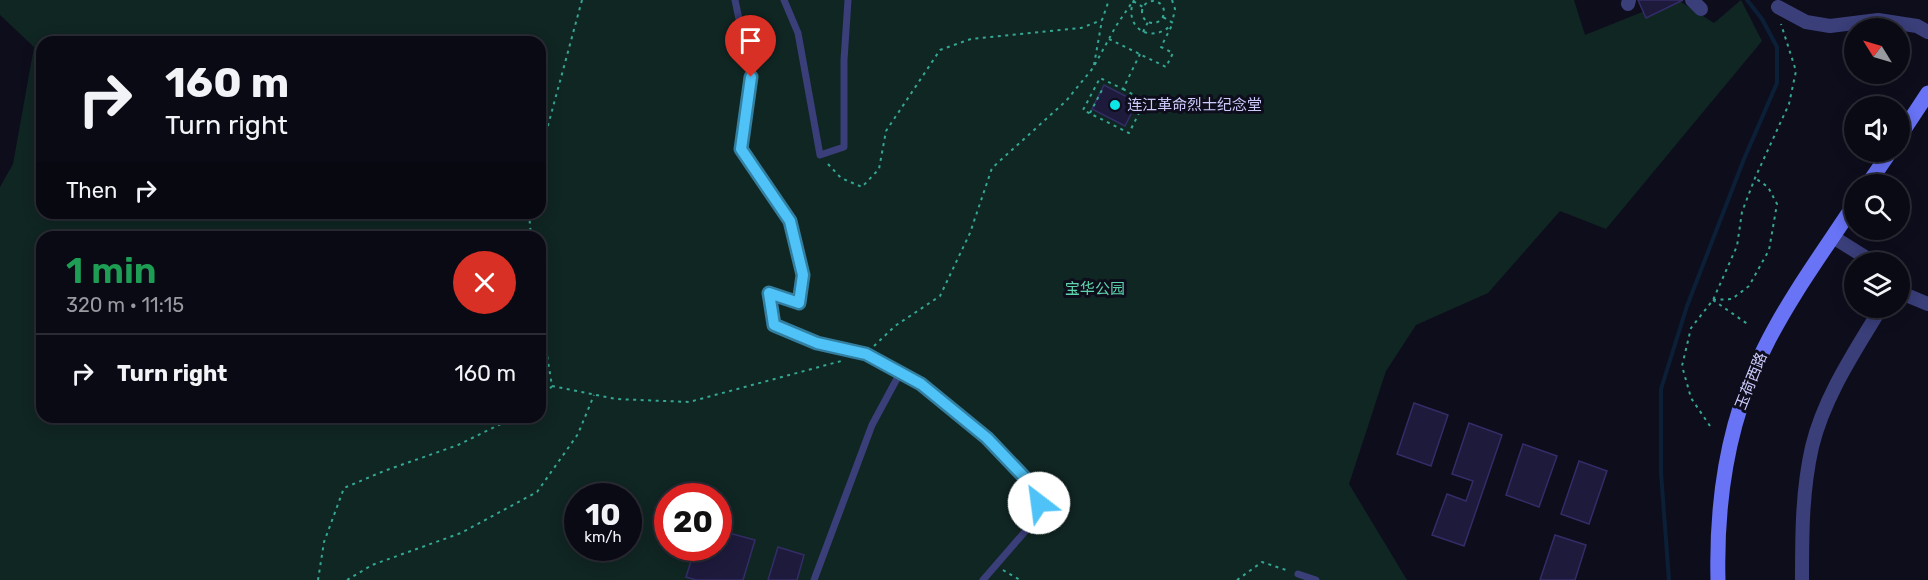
<!DOCTYPE html>
<html lang="en">
<head>
<meta charset="utf-8">
<style>
  :root { --surface:#0a0a15; --page:#13131e; --text:#f1f3f6; --muted:#999aa0; --line:#2a2b34 }
  body { margin:0; font-family:Rubik,"Noto Sans SC",sans-serif; background:var(--page); color:var(--text); height:100vh; display:flex; flex-direction:column; font-size:22px; white-space:nowrap }
  * { box-sizing:border-box; margin:0 }
  p { font-size:20px; color:var(--muted) }
  .icon { flex:none; width:33px; height:33px; fill:none; stroke:currentColor; stroke-width:2; stroke-linecap:round; stroke-linejoin:round }
  .map { position:relative; flex:1; overflow:hidden }
  .sheet { position:absolute; left:36px; top:231px; width:510px; height:192px; display:flex; flex-direction:column; background:var(--surface); border-radius:18px; box-shadow:0 3px 15px #0003,0 0 0 2px var(--line) }
  .sheet>* { flex:none }
  .guide { position:absolute; left:36px; top:36px; width:510px; height:183px; border-radius:18px; box-shadow:0 3px 15px #0003,0 0 0 2px var(--line); background:#0a0a15; color:var(--text); overflow:hidden }
  .needle { width:39px; rotate:307deg }
  .buttons { position:absolute; left:1844px; top:18px; display:grid; gap:12px }
  .buttons a { display:grid; place-items:center; width:66px; height:66px; border-radius:50%; background:var(--surface); box-shadow:0 3px 15px #0003,0 0 0 2px var(--line); font-size:30px }
  .speed { position:absolute; left:564px; top:483px; display:flex; gap:12px; font-size:30px; font-weight:700; text-align:center }
  .speed>* { display:grid; place-content:center; width:78px; height:78px; border-radius:50%; background:var(--surface); box-shadow:0 3px 15px #0003,0 0 0 2px var(--line); line-height:1 }
  .speed small { font-size:15px; font-weight:400 }
  .speed .limit { border:9px solid #d22; background:#fff; color:#111 }
  .pin { position:absolute; display:grid; place-items:center; width:51px; height:51px; color:#fff; margin:-62px -26px; border-radius:50% 50% 50% 0; rotate:-45deg; box-shadow:0 0 6px #0007 }
  .pin .icon { rotate:45deg }
  .me { position:absolute; width:66px; margin:-33px; rotate:330deg; stroke-linejoin:round; filter:drop-shadow(0 0 4px #0008) }
  .turn { display:flex; align-items:center; gap:21px; height:126px; padding:0 30px; font-size:27px }
  .turn .icon { width:78px; height:78px; stroke-width:2.5 }
  .turn b { display:block; font-size:42px; line-height:51px }
  .then { display:flex; align-items:center; height:57px; padding:0 30px; background:#0003; gap:12px; font-size:22px }
  .round { display:grid; place-items:center; flex:none; width:63px; height:63px; border-radius:32px; background:var(--page) }
  .head { display:flex; align-items:center; justify-content:space-between; height:102px; padding:0 30px }
  h1 { font-size:36px; font-weight:600; line-height:45px; color:#1e9e55 }
  ul { padding:0; list-style:none }
  li { display:flex; align-items:center; gap:18px; height:78px; padding:0 30px; border-top:2px solid var(--line) }
  li div { flex:1 }
  li b { display:block; font-size:22px }
  li em { font-style:normal }
  .map>svg:first-child { display:block }
  .green { fill:#102623; fill-rule:evenodd }
  .lines { fill:none; stroke-linecap:round; stroke-linejoin:round }
  .stream { stroke:#0b1f37; stroke-width:4 }
  .building { fill:#1d1a3c; stroke:#332d67; stroke-width:1.5 }
  .path { stroke:#34a794; stroke-width:2; stroke-dasharray:3 4.5; stroke-linecap:butt }
  .lane { stroke:#3a3e79; stroke-width:7 }
  .street { stroke:#3a3e79; stroke-width:14 }
  .secondary { stroke:#6873f6; stroke-width:15 }
  .route-casing { stroke:#337fa1; stroke-width:15 }
  .route { stroke:#4fc3f7; stroke-width:10 }
  .poi-dot { fill:#0ee5e5; stroke:#0e0d1c; stroke-width:2 }
  .labels { text-anchor:middle; dominant-baseline:central; stroke-width:6; stroke-linejoin:round; paint-order:stroke }
  .poi-label { font-size:15px; fill:#cccbfc; stroke:#0e0d1c; text-anchor:start }
  .park-label { font-size:15px; fill:#5dd6ac; stroke:#0e0d1c }
  .street-label { font-size:15px; fill:#cccbfc; stroke:#0e0d1c }
</style>
</head>
<body>
<div class="map">
<svg width="1928" height="580" viewBox="0 0 1928 580">
  <rect width="100%" height="100%" fill="#0e0d1c"/>
  <path class="green" d="M0,0h1574l11,35 87,-35h6l36,23 27,-23 21,41 -156,188 -46,-18 -72,82 -72,32 -30,46 -37,113 58,96h-1407v-393l13,-23 21,-117 -34,-32zM42,42h498v171h-498zM42,237h498v180h-498zM578,496h50v52h-50zM668,496h50v52h-50z"/>
  <g class="lines">
    <path class="stream" d="M1669,580l-8,-107v-84l26,-83 57,-147 33,-76v-36l-15,-28 -15,-19"/>
  </g>
  <path class="building" d="M1638,0h45l-37,18z
    M1104,85l33,17 -12,24 -33,-17z
    M1414,403l34,12 -17,51 -34,-12z
    M1469,423l33,12 -38,111 -32,-11 15,-41 19,7 7,-20 -21,-7z
    M1523,444l34,12 -18,51 -33,-12z
    M1579,461l28,10 -18,53 -28,-10z
    M718,530l37,10 -12,40h-47l-10,-3 9,-29h23z
    M1555,535l31,10 -11,35h-35z
    M778,547l26,8 -7,25h-29z"/>
  <g class="lines">
    <path class="path" d="M1134,0c-11,25 14,44 35,27
      M1172,0l3,9 -3,14
      M1142 12a11 11 0 1 1 22 0a11 11 0 1 1-22 0Z
      M1143,32l5,-10
      M1109,39l57,28 7,-14 -12,-6 12,-24 -10,-6
      M1094,65l8,-45 7,-20
      M1123,89l22,12 -16,32 -46,-23 17,-32 23,11 17,-35
      M1090,113l12,-23
      M540,155l42,-155
      M828,164l13,14 21,9 17,-18 7,-38 54,-81 31,-11 110,-11 21,-8
      M529,213l2,24
      M1713,300l19,-1 17,-13 20,-36 8,-46 -9,-17 -13,-9
      M1713,300l36,25
      M540,312l12,74 -12,15
      M874,346l21,-20 45,-30 30,-63 22,-65 74,-67 27,-33 23,-42 17,-25 10,6
      M552,386l64,13 73,3 156,-42
      M1710,426l-19,-28 -9,-32 9,-38 22,-28 24,-54 5,-34 13,-34 34,-74 7,-33 -15,-47
      M1003,570l17,10
      M318,580l6,-38 20,-54 40,-17 74,-26 57,-28
      M347,580l25,-15 89,-32 76,-41 41,-58 16,-39
      M1237,580l25,-18 27,9"/>
    <path class="lane" d="M735,0l16,77 -10,72 49,72 13,54 -4,28 -30,-10 5,32 43,18 49,11 56,30 65,54 40,42 12,23 -10,24 -46,53
      M784,0l14,33 22,122 24,-8v-87l4,-60
      M1298,574l18,6
      M814,580l58,-155 28,-52"/>
    <path class="street" d="M1692,0l9,9
      M1628,4l1,-4
      M1778,7l28,15 24,4 48,-6 39,6 11,6
      M1833,237l40,25
      M1899,292l29,12
      M1802,580c0,-45 0,-89 10,-133 12,-50 43,-96 69,-139"/>
    <path class="secondary" d="M1899,137l29,-44
      M1868,184l22,-32
      M1718,580c-2,-79 10,-160 46,-231 25,-51 59,-97 90,-144"/>
  </g>
  <g class="lines">
    <defs>
      <path id="route" d="M751,77l-10,72 49,72 13,54 -4,28 -30,-10 5,32 43,18 49,11 55,30 66,54 40,42 12,23"/>
    </defs>
    <use href="#route" class="route-casing"/>
    <use href="#route" class="route"/>
  </g>
  <circle class="poi-dot" cx="1115" cy="105" r="6"/>
  <g class="labels">
    <g class="poi-label">
      <text x="1127" y="105">连江革命烈士纪念堂</text>
    </g>
    <g class="park-label">
      <text x="1095" y="289">宝华公园</text>
    </g>
    <g class="street-label">
      <text transform="translate(1751 381) rotate(-68)">玉荷西路</text>
    </g>
  </g>
</svg>
<div class="buttons">
<a><svg class="needle" viewBox="-14 -14 28 28"><path d="M0-13l5 13h-10z" fill="#e53935"/><path d="M0 13l5-13h-10z" fill="#999aa0"/></svg></a>
<a><svg class="icon" aria-label="sound" viewBox="0 0 24 24"><path d="M4 9h4l5-4v14l-5-4H4zM17 9q2 3 0 6"/></svg></a>
<a><svg class="icon" aria-label="search" viewBox="0 0 24 24"><circle cx="10" cy="10" r="6"/><path d="M15 15l6 6"/></svg></a>
<a><svg class="icon" aria-label="layers" viewBox="0 0 24 24"><path d="M12 4l9 5-9 5-9-5zM3 14l9 5 9-5"/></svg></a>
</div>
<div class="speed"><div>10<small>km/h</small></div><div class="limit">20</div></div>
<div class="pin" style="left:751px;top:77px;background:#d93025"><svg class="icon" aria-label="arrive" viewBox="0 0 24 24"><path d="M6 21V4h12l-3 4 3 4H6"/></svg></div>
<svg class="me" style="left:1039px;top:503px" viewBox="-20 -20 40 40"><circle r="19" fill="#fff"/><path d="M0-13L10 11 0 6-10 11z" fill="#4fc3f7"/></svg>
<div class="guide">
<div class="turn"><svg class="icon" aria-label="right" viewBox="0 0 24 24"><path d="M7 20v-9h11M14 6l5 5-5 5"/></svg><div><b>160 m</b>Turn right</div></div>
<div class="then">Then<svg class="icon" aria-label="right" viewBox="0 0 24 24"><path d="M7 20v-9h11M14 6l5 5-5 5"/></svg></div>
</div>
<section class="sheet">
<div class="head"><div><h1>1 min</h1><p>320 m · 11:15</p></div><a class="round" style="background:#d93025;color:#fff"><svg class="icon" aria-label="close" viewBox="0 0 24 24"><path d="M6 6l12 12M18 6L6 18"/></svg></a></div>
<ul>
<li><svg class="icon" aria-label="right" viewBox="0 0 24 24"><path d="M7 20v-9h11M14 6l5 5-5 5"/></svg><div><b>Turn right</b></div><em>160 m</em></li>
</ul>
</section>
</div>
</body>
</html>
